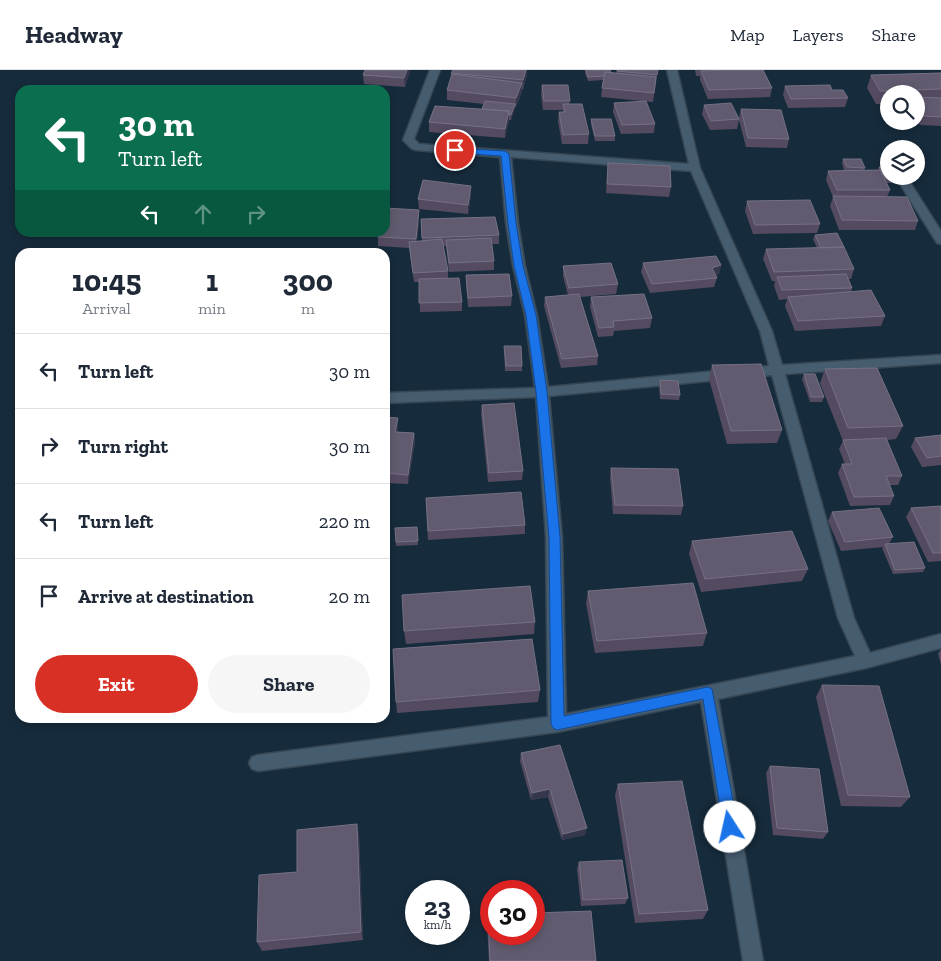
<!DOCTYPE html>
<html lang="en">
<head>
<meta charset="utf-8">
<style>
  :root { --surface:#fff; --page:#f6f6f7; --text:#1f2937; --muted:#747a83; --line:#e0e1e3; --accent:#d93025 }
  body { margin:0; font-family:"Zilla Slab",serif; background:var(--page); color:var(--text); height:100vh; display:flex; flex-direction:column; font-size:19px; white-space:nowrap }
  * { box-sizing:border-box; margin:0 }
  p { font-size:16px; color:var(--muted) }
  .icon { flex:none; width:28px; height:28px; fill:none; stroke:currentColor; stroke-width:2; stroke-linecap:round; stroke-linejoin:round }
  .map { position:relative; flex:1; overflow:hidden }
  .panel { position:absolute; left:15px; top:178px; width:375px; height:475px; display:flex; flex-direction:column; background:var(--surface); border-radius:15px; box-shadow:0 2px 8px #0003 }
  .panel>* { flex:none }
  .top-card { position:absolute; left:15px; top:15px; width:375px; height:152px; border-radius:15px; box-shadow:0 2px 8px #0003; background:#0b6e4f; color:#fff; overflow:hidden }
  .buttons { position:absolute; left:880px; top:15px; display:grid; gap:10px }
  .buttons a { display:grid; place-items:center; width:45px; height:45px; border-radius:50%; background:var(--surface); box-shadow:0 2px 8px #0003; font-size:25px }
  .speed { position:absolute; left:405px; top:810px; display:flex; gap:10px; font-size:25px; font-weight:700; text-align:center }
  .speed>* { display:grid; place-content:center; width:65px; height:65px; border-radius:50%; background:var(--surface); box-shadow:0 2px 8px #0003; line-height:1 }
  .speed small { font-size:12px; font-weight:400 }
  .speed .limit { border:8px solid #d22; background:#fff; color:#111 }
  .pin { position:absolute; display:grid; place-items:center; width:42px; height:42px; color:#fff; margin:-21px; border:2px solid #fff; border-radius:50%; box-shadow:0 1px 5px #0007 }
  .me { position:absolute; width:55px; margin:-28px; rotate:350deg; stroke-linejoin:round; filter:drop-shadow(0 0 4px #0008) }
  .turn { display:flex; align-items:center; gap:18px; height:105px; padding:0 20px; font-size:22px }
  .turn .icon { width:65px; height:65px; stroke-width:2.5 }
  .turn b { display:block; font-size:35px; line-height:42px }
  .lanes { display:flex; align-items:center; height:48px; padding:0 20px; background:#0003; justify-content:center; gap:25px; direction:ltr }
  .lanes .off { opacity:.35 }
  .eta { display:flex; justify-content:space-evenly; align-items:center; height:85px; text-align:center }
  .eta b { font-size:30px; font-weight:700; line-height:35px }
  .button { display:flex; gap:10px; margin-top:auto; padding:10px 20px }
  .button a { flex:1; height:58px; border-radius:30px; background:var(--accent); color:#fff; font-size:20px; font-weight:700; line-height:58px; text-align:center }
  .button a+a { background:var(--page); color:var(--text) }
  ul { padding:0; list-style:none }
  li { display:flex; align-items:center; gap:15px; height:75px; padding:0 20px; border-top:1px solid var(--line) }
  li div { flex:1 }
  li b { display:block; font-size:19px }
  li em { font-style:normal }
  header { display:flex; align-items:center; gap:30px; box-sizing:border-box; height:70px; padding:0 25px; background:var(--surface); border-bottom:1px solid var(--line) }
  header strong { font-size:24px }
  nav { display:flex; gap:28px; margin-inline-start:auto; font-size:18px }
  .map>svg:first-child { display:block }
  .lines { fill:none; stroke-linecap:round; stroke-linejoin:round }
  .minor-casing { stroke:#354654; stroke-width:3 }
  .minor { fill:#465c6f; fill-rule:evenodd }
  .wall { fill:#544b61 }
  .shaded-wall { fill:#35374c }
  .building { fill:#625b70; stroke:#757184 }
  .route { fill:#1a73e8; stroke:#114b97 }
</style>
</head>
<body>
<header>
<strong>Headway</strong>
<nav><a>Map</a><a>Layers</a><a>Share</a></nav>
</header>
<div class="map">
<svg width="941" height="891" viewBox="0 0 941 891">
  <rect width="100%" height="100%" fill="#162b3c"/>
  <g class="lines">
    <defs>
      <path id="minor" d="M430,0h10l-26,69 5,5 270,20 -22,-94h10l23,98 72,163 10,34 159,-10v8l-156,11 69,244 16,35 71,-19v14l-75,20 -148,31 45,262h-20l-42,-259 -144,30 -299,39 -6,-2 -3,-6 3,-6 6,-2 290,-38 -2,-180 -10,-140 -151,6v-10l150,-5 -10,-73 -12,-49 -7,-43 -6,-66 -84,-7 -4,-1 -9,-9zM511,87l180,14 69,160 9,35 -221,21 -11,-72 -12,-49 -7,-43zM772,305l66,243 17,38 -289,58 -4,-177 -13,-141z
        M895,106h11l35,55v13l-4,-1z"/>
    </defs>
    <use href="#minor" class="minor-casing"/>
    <use href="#minor" class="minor"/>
  </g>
  <path class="wall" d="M453,0h74v4l-4,16 -1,-1v3l-6,15h-1l-4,13h-2l-4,18 -76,-6v-10l53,-13 2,-5 -37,-4v-10l4,-13v-4z
    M585,0h25l1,3h5l1,-3h41l-5,32 -52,-5 2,-17 -15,1 -3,-8z
    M695,0h68l9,18 -2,9 -62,2 -8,-19v-4h-4z
    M410,1l-5,16 -41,-3 -1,-9z
    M941,3v53l-21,-1 -4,-7v-24h-27v10h-13l-9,-16 4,-13z
    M542,15l28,16 -1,3 20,30 -1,10h-26l-4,-23 1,-9h4v-2h-20l-2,-16z
    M785,16l47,4 16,8 -3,9 -57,1 -5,-13z
    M614,33l41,21 -1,9 -33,1 -8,-22z
    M704,35l35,13 2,-9 48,30 -2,9 -41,-1 -7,-27 -2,9 -27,1 -8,-16z
    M591,49l24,17v5h-20l-4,-17z
    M843,89l22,9 -1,2h14l1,-3 17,11 -1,5h-8l3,7 -3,7 31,24 -3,9h-76l-9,-24 3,-9 -7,-17 2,-9 16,-1 -2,-7z
    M608,93l63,24 -2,10 -63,-4z
    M471,125l-3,19 -49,-5 -1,-10z
    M747,131l73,23 -3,9 -64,1 -8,-23z
    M421,149l78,16v9h-7l2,17v9l-45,2 -3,-26h-3l5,25v7l14,24v9l-42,1 -1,-30h-5l-5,-34 -31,-2v-9l41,-17 -2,21h5z
    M815,165l29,13 10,21 -3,10h-3l4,9 -1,4 34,24 -4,10 -86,5 -10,-25 2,-7 -8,1 -5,-14 1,-5h-3l-9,-22 3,-10 51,-1 -4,-9z
    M643,193l78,2 -2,9 -3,1 1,3 -3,9 -64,6 -9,-21z
    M563,196l55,18 -2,10 -36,3 18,59 -1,9 -36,3 -17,-62 1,-9 23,-2 -5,-19z
    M466,205l46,21 -1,10 -43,1 -2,-23z
    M591,227l61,21 -2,10 -36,3 -1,5 -15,1 -8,-30z
    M504,276l18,20v5h-17z
    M712,295l70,65 -5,13 -50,1 -18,-65z
    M825,299l78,57 -7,13 -9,1 15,36 -4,9h-8l4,11 -4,9 -40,1 -12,-33 4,-9h3l-6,-15 4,-8 -23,-58z
    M804,304l20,23 -2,5h-12l-8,-23z
    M660,310l20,15 -1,5 -19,-1 -1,-14z
    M482,335l41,66 -1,9 -34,2 -7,-68z
    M385,347l13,11v4l16,1 1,9 -7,42 -23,-1z
    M941,365v30l-19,2 -11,-20 4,-9z
    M611,398l72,38 -2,9 -68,-1 -3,-37z
    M426,428l99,27v9l-97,6z
    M941,436v55l-13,1 -22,-45 5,-9z
    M832,442l61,25 -4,7 36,24 -2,4 -30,2 -11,-26 1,-1 -42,4 -13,-30z
    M417,457l1,18 -22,1 -1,-18z
    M692,471l116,28 -6,12 -101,11 -12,-38z
    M588,521l119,42 -4,13 -108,7 -9,-50z
    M535,552l-1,12 -128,10 -2,-13z
    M941,579v16l-3,-11z
    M822,615l88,112 -9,10 -60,-1 -25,-109z
    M540,620l-2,12 -141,11 -1,-11z
    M521,683l64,82 -23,5 -14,-43 -17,3 -11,-39z
    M770,696l58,66 -5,7 -50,-4 -7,-62z
    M618,714l90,126 -5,9 -68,4 -20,-128z
    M359,765l4,105 -101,11 -5,-9 40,-70z
    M579,792l49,36 -3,6 -44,2 -4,-37z
    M488,845l108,46h-107l-2,-37z"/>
  <path class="shaded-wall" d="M407,0h3v1l-5,16 -1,-9z
    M526,0h1v4l-4,16v-10z
    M522,13v9l-6,15v-9z
    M515,34v4l-4,12v-5z
    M509,41v9l-4,18v-9z
    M471,116v9l-3,19v-9z
    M419,140v10l-3,28v-9z
    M721,195l-2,9 -9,3 2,-9z
    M398,348v10l-2,13 -1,-9z
    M414,363l1,9 -7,42v-9z
    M550,719l-2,8 -17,3 1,-7z
    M357,754l2,11 4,105 -2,-8z
    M587,758l-2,7 -23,5 1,-6z"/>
  <path class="building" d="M365,0h42l-3,8 -41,-3z
    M453,0h73l-3,10 -72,-7z
    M586,0h24l1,3 -6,-1 -1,4 -16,1z
    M617,0h41l-1,5 -40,-4z
    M724,0h39l9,18 -63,2 -8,-19z
    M605,2l51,5 -2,16 -52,-5z
    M941,3v16l-61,2 -9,-16z
    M452,4l70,9 -6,15 -69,-8z
    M542,15h26l2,16h-26z
    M830,15l2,5h11l5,8 -57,1 -6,-13z
    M916,27l25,1v19l-18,-1 -7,-15z
    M485,31l30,3 -4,11h-2v-4l-27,-2z
    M646,31l9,23 -33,1 -8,-22z
    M731,33l8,16 -28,2 -7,-16z
    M563,34h19l7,30 -26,1 -4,-23h6z
    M435,36l74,5 -4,18 -76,-7z
    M741,39l40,1 8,29 -41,-1z
    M591,49h20l4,17h-20z
    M843,89h18l4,9 -18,-1z
    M608,93l62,3 1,21 -64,-3z
    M879,97h10v9h6l1,2h-11z
    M880,100l10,20h-53l-9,-19z
    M423,110l48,6 -3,19 -50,-6z
    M833,126l74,1 11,24 -76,-1z
    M810,130l10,24 -65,1 -8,-24z
    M385,138l34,2 -3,29 -38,-2v-5h7z
    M495,147l4,18 -77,3 -1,-19z
    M837,163l7,14 -23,1 -6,-13z
    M491,168l3,23 -45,2 -3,-23z
    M442,169l6,32 -35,2 -4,-31z
    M844,177l10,22 -80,3 -8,-23z
    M716,186l5,9 -9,3 5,10 -65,6 -9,-21z
    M611,193l7,21 -49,4 -6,-22z
    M509,204l3,22 -44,2 -2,-23z
    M846,204l6,14 -70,2 -5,-13z
    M459,208l3,24 -43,1v-24z
    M871,220l14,26 -87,5 -10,-24z
    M579,224l19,62 -36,3 -17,-62z
    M644,224l8,24 -39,3 1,6 -15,1 -8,-31z
    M504,276h17l1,20h-16z
    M761,294l21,66 -51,1 -19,-66z
    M877,298l26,58 -55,2 -23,-59z
    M804,304h11l9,23h-13z
    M660,310l18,1 2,14 -19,-1z
    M514,333l9,68 -34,2 -7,-68z
    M385,347l13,1 -3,14 19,1 -6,42 -23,-2z
    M941,365v21l-14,2 -12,-20z
    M886,368l16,38h-16l8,20 -40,1 -12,-33h10l-9,-24z
    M611,398l67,1 5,37 -68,-1z
    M521,422l4,33 -97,6 -2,-33z
    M941,436v47h-8l-22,-45z
    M879,438l14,29 -48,5 -13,-30z
    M417,457l1,14 -22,1 -1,-14z
    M792,461l16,38 -103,10 -13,-38z
    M914,472l11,26 -30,2 -10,-26z
    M693,513l14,50 -110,8 -9,-50z
    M530,516l5,36 -131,9 -2,-36z
    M532,569l8,51 -144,12 -3,-53z
    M822,615l57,1 31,111 -62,-2z
    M560,675l27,83 -24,6 -13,-45 -18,4 -11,-40z
    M770,696l49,3 9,63 -51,-4z
    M682,711l26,129 -69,4 -21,-130z
    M357,754l4,108 -104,10 2,-67 38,-3v-42z
    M622,790l6,38 -45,2 -4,-38z
    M591,841l5,50h-106l-2,-46h3v19h43v-21z"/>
  <path class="route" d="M452,78l53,3 4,3 7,69 7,43 13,49 11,77 13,145 4,179 144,-29 4,2 26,138 -2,5 -6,2 -5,-2 -2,-5 -20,-128 -146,31 -4,-2 -2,-4 -2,-187 -13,-145 -10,-77 -12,-49 -6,-43 -7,-67 -46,-3 -3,-1z"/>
</svg>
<div class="buttons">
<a><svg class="icon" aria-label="search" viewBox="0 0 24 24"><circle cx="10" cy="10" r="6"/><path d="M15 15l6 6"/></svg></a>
<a><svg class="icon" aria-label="layers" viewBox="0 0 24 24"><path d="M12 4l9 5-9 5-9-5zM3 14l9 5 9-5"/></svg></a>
</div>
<div class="speed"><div>23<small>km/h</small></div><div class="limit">30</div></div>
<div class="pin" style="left:455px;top:80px;background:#d93025"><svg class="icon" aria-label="arrive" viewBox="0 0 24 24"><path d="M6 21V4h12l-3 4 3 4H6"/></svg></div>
<svg class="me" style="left:730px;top:757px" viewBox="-20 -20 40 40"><circle r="19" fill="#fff"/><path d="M0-13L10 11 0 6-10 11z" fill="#1a73e8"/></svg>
<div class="top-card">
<div class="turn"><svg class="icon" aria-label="left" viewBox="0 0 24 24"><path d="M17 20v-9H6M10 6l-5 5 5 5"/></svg><div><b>30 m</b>Turn left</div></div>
<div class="lanes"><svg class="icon" aria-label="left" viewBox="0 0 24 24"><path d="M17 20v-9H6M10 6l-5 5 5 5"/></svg><svg class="icon off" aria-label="ahead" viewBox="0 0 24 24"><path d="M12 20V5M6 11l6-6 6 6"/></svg><svg class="icon off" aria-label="right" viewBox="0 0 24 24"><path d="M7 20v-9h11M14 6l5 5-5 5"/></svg></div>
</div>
<section class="panel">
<div class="eta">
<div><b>10:45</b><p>Arrival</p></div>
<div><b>1</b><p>min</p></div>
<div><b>300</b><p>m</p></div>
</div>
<ul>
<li><svg class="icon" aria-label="left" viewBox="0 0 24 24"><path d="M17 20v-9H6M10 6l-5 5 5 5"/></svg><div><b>Turn left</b></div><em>30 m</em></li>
<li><svg class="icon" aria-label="right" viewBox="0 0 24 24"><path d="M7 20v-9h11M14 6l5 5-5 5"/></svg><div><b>Turn right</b></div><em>30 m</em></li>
<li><svg class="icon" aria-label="left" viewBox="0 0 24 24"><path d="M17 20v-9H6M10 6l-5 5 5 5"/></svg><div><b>Turn left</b></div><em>220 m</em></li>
<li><svg class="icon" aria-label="arrive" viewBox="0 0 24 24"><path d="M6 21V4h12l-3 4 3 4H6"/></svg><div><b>Arrive at destination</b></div><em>20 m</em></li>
</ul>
<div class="button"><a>Exit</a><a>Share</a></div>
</section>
</div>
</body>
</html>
